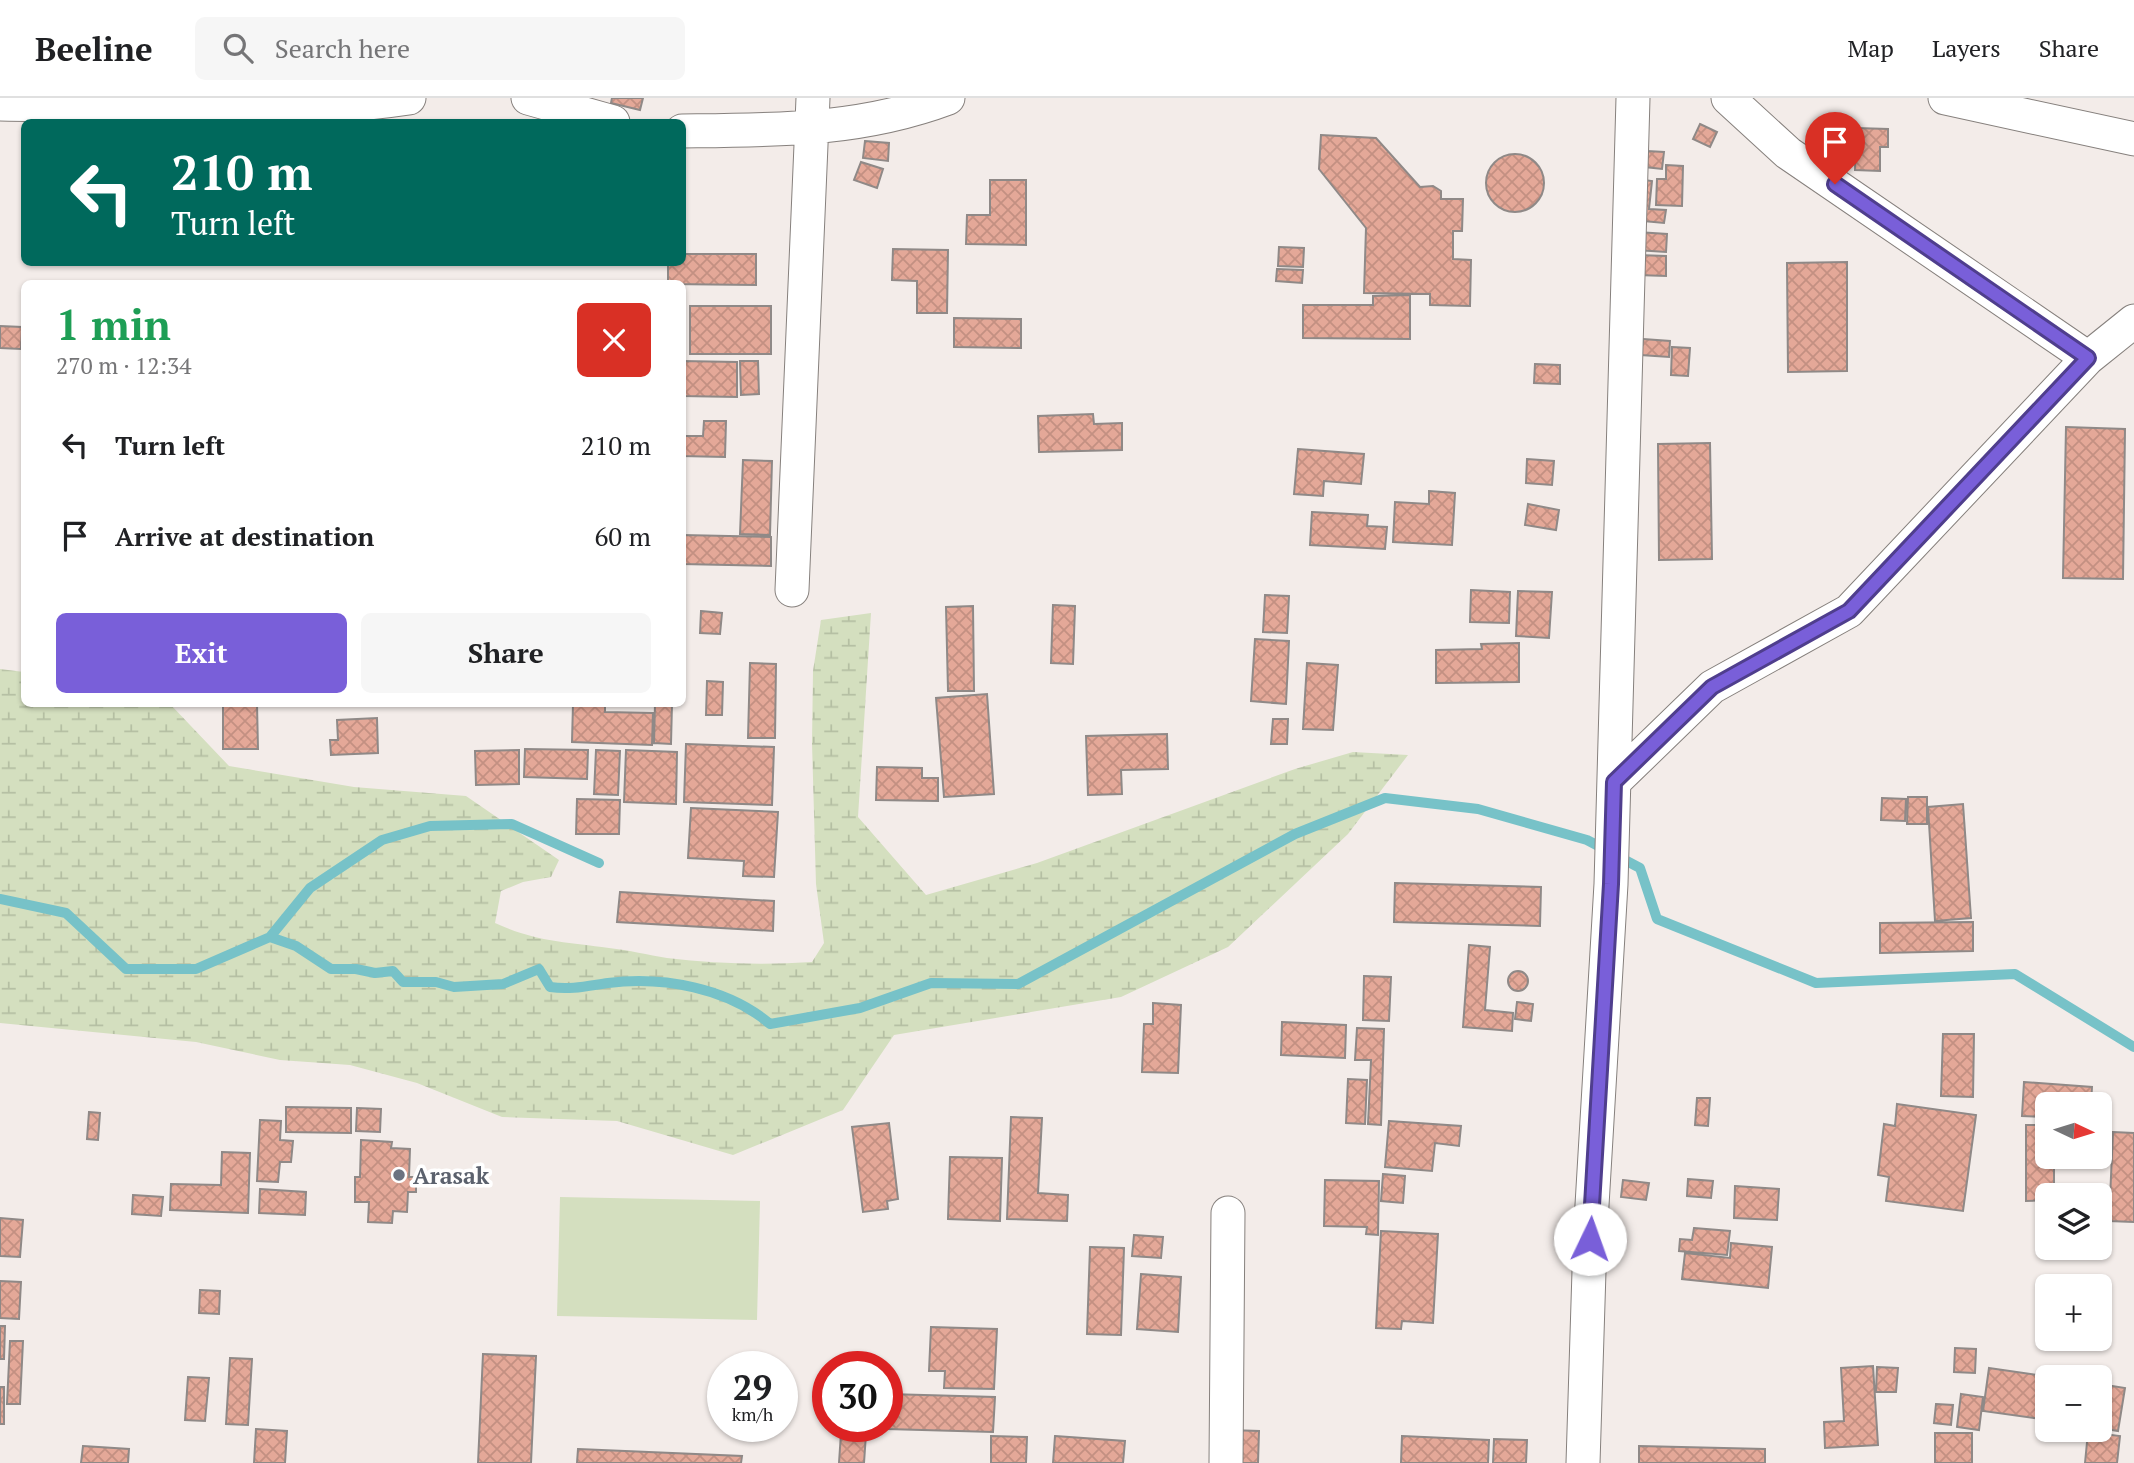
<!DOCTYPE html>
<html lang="en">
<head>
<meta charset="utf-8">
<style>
  :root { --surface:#fff; --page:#f6f6f6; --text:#202124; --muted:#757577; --line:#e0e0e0; --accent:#795fd9 }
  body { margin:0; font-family:"PT Serif",serif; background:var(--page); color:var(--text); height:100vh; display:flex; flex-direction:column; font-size:26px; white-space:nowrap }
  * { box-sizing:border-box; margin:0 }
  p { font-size:23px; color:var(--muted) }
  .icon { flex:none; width:38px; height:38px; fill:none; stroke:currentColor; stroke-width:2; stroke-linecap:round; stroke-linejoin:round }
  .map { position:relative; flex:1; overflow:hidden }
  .side { position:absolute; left:21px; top:182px; width:665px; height:427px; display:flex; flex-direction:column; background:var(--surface); border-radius:10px; box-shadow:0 2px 5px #0004 }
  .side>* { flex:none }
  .guide { position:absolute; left:21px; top:21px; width:665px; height:147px; border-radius:10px; box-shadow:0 2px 5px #0004; background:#00695c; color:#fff; overflow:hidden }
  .needle { width:46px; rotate:94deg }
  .tools { position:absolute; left:2035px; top:994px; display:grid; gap:14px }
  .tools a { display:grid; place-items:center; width:77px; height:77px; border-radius:10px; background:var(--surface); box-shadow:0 2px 5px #0004; font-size:35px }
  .speed { position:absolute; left:707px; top:1253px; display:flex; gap:14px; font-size:35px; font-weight:700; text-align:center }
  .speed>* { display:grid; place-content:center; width:91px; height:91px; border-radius:50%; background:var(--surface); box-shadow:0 2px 5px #0004; line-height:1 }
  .speed small { font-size:18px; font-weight:400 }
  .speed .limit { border:10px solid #d22; background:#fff; color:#111 }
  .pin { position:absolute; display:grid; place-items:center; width:60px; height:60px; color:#fff; margin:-72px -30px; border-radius:50% 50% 50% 0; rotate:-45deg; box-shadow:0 0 7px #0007 }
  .pin .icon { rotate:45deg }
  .me { position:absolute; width:77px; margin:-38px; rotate:3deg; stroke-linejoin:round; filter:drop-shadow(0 0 5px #0008) }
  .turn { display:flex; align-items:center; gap:24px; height:147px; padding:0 35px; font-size:32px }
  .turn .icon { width:91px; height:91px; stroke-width:2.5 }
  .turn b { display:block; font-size:49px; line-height:60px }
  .round { display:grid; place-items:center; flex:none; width:74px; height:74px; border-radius:10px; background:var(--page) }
  .summary { display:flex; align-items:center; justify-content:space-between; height:119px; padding:0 35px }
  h1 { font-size:42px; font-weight:700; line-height:52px; color:#1e9e55 }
  .cta { display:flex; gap:14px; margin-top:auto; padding:14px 35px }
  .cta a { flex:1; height:80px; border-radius:10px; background:var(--accent); color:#fff; font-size:28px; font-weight:700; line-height:80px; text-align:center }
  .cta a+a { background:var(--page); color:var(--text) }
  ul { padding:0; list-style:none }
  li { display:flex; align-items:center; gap:21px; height:91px; padding:0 35px }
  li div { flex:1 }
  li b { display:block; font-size:26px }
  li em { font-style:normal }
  header { display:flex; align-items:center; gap:42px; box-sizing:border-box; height:98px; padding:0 35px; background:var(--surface); border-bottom:2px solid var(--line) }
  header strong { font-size:33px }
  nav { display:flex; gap:38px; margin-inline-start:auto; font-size:24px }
  .search { width:490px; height:63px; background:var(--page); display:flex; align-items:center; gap:18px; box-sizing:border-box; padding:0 24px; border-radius:10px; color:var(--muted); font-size:26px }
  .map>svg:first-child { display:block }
  .wetland { fill:url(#wetland-marsh) }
  .garden { fill:#d4dfbf }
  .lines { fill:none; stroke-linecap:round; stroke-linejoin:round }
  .stream { stroke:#77c2c8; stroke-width:10 }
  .building { fill:url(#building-cross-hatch); stroke:#8f8987; stroke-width:2 }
  .minor-casing { stroke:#86807d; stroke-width:35 }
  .minor { stroke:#fff; stroke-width:33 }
  .route-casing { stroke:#4f3e8d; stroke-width:18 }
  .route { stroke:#795fd9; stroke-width:12 }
  .worship-dot { fill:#6b7280; stroke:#fff; stroke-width:2.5 }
  .labels { text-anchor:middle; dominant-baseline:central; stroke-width:7; stroke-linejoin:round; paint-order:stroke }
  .worship-label { font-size:23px; font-weight:bold; fill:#5b616d; stroke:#fff; text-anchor:start }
</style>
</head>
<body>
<header>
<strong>Beeline</strong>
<div class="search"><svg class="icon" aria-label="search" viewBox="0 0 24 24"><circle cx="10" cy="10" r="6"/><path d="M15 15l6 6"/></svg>Search here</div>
<nav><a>Map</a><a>Layers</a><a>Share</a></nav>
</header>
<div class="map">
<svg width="2134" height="1365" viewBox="0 0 2134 1365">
  <defs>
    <pattern id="wetland-marsh" width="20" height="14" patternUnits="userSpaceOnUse" patternTransform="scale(1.75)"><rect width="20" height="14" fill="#d4dfbf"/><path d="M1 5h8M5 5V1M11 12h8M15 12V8" fill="none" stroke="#b5bfa3"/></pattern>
    <pattern id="building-cross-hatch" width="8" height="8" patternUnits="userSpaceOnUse" patternTransform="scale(1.75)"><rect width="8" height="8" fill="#e4a898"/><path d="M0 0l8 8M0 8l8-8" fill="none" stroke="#c39082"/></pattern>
  </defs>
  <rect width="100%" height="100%" fill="#f3ece9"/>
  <path class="wetland" d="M871,515l-13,204 68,78 111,-32 258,-94 58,-17 55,3 -60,79 -120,113 -107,50 -227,38 -51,75 -110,45 -116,-34 -115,-4 -85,-34 -67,-18 -70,-5 -84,-18 -196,-19v-354l24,3v32h146l59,62 125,21 112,9 93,64 -8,17 -28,5 -22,9 -6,32c41,19 71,19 114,25 20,2 39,7 58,10 49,6 97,7 145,4l12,-19 -8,-59 -4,-141 1,-72 8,-51z"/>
  <path class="garden" d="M560,1099l200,4 -3,119 -200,-4z"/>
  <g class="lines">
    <path class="stream" d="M0,801l66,14 60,56h70l74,-32 26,9 35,23h25l19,4 18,-2 10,11h33l18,5 49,-3 36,-15 11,18c21,3 37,-1 58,-4 55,-7 120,5 162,41l90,-16 71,-25 87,1 277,-150 90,-36 93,11 109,31 53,28 17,51 159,64 199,-9 119,73
      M270,839l40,-49 72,-48 48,-14 82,-2 87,39"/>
  </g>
  <path class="building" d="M612,0h31l-3,12 -29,-7z
    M1700,26l17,8 -7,15 -17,-8z
    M1821,30h24v29h-24z
    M1856,30l32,1v18h-8v24l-25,-1z
    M1321,37l55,3 44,49 13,-1 8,5v8h22l-1,32h-9v28l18,1 -1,46 -40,-1v-11l-66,-1 2,-65 -47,-59z
    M865,43l24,2 -1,18 -25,-3z
    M1647,53l17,1 -2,17 -17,-2z
    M1486 85a29 29 0 1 1 58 0a29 29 0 1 1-58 0Z
    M861,64l22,7 -6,19 -23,-8z
    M1666,67l17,1 -1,40 -26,-1 1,-26h9z
    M1637,81l15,2 -3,28 17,1 -2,13 -31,-3z
    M990,82h36v65l-60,-1 1,-29h23z
    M1637,134l30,2 -1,18 -30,-2z
    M1279,149l25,1 -1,19 -25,-1z
    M893,151l55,1 -1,63h-30v-32l-25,-1z
    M682,156h74v31l-88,-1v-22h14z
    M1637,157l29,1v20l-29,-1z
    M1847,164v109l-59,1 -1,-109z
    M1277,171l26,1 -1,13 -26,-2z
    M1410,197v44l-107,-1v-33h70v-9z
    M690,208h81v48h-81z
    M954,220l67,1v29l-67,-1z
    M0,228l22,1 -1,22 -21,-1z
    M1643,241l27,2 -1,16 -28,-2z
    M1672,249l18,1 -2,28 -17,-1z
    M682,263l55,1v35l-55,-1z
    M740,263h18l1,33 -18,1z
    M1535,266l25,1v19l-26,-1z
    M1093,316l1,10 28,-1v27l-83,2 -1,-36z
    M704,323h22l-1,36 -43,-1v-20h21z
    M2066,329l59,2 -2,150 -60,-1z
    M1710,345l2,116 -53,1 -1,-116z
    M1298,351l66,5 -3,30 -37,-3 -1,15 -29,-2z
    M1527,361l27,2 -2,24 -26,-2z
    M743,362l29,1 -2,74 -30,-1z
    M1429,393l26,2 -3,52 -59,-3 2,-40 34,2z
    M1528,406l31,6 -3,20 -31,-5z
    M1312,414l56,3 -1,11 20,1 -2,22 -75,-4z
    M682,437l89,2v29l-89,-2z
    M1471,492l39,2 -1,31 -39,-1z
    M1518,493l34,1 -3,46 -33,-2z
    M1265,497l24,1 -2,37 -24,-1z
    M1053,507l22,1 -2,58 -22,-1z
    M973,508l1,85h-26l-2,-84z
    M701,513l21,2 -2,21 -20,-1z
    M1255,541l34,2 -3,63 -35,-3z
    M1519,545v39l-83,1v-33l46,-1 -1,-5z
    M750,565l26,1 -1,74h-27z
    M1307,565l31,2 -5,65 -30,-1z
    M707,583l16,1 -1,33h-16z
    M987,596l7,100 -50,3 -8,-99z
    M223,606h34l1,45h-35z
    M573,606h32v8l48,1 -1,32 -80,-3z
    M655,606h17l-1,40 -17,-1z
    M377,620l1,35 -47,2 -1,-15h8l-1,-20z
    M1273,621h15l-1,25h-16z
    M1167,636l1,35 -47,1 1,24 -34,1 -2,-59z
    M686,646l88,3 -2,58 -88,-3z
    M525,651l63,1 -1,29 -63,-2z
    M519,652v34l-43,1 -1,-34z
    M596,652l24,1 -2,44 -24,-1z
    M626,652l51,2 -1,52 -52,-2z
    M877,669l45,1v10h16v23l-62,-1z
    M1908,699h19v27h-20z
    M1882,700l24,1 -1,22 -24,-1z
    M577,701l43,1 -1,34h-43z
    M1963,706l8,114 -36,3 -7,-114z
    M691,710l87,4 -4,65 -31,-1 1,-15 -56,-3z
    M1395,785l146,4 -1,39 -146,-4z
    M620,794l154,9 -1,30 -156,-9z
    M1973,824v29l-93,2v-30z
    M1469,847l21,2 -5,63 28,3 -1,18 -49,-4z
    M1508 883a10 10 0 1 1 20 0a10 10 0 1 1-20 0Z
    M1364,878l27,1 -2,44 -26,-1z
    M1517,904l16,2 -2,17 -16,-2z
    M1153,905l28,2 -3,68 -36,-1 2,-48h9z
    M1282,924l64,3 -1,33 -64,-3z
    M1357,930l27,1 -3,96 -13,-1 3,-64h-16z
    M1943,936h31l-1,63 -32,-1z
    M1348,981l19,1 -2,44 -19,-1z
    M2024,984l68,5 -1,17h-43v13l-26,-1z
    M1697,1000h13l-2,28 -13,-1z
    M1897,1006l79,11 -13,96 -77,-10 3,-24 -11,-2 6,-51 11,2z
    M286,1009l65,1v25l-65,-1z
    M357,1010l24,1 -1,23 -24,-1z
    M89,1014l11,1 -2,27 -11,-1z
    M1011,1019l31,1 -4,75 30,2 -1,26 -60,-2z
    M260,1022l21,1 -1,19 13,1 -2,21h-11l-2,20 -21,-1z
    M1389,1023l72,5 -2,20 -24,-3 -3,28 -47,-4z
    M889,1025l9,76 -11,2 1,8 -25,3 -11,-85z
    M2026,1027h22v32h6v38h-6v5l-22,1z
    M2113,1034l21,1v89l-25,-1z
    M361,1042l31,2 -1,6 19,1 -1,28h7v15h-8l-1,20 -14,-1 -1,12 -24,-1 1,-20h-14v-25h5z
    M222,1054l28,1 -2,60 -78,-3 1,-26 50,1z
    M950,1059l52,1 -2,63 -52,-2z
    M1383,1076l22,2 -2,27 -22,-2z
    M1688,1081l25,2 -2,17 -24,-2z
    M1325,1082l54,1 -1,54 -12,-1 1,-7 -43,-1z
    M1623,1082l26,3 -3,17 -25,-3z
    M1735,1088l44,3 -2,31 -43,-2z
    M260,1091l46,3 -1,23 -46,-2z
    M133,1097l30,2 -2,19 -29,-2z
    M0,1120l23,2 -3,37 -20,-1z
    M1694,1130l36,3 -3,24 -48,-4 1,-12 12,1z
    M1381,1133l57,3 -5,89 -31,-2 -1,8 -25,-1z
    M1134,1137l29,2 -2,21 -29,-2z
    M1731,1145l41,4 -4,41 -86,-9 3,-26 45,5z
    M1090,1149l34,1 -3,87 -34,-1z
    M1141,1176l40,3 -3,55 -41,-3z
    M0,1183l21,1 -2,37 -19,-1z
    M200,1192l20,1 -1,23 -20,-1z
    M0,1228h5l-1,33h-4z
    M931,1229l66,2 -3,60 -50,-1 1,-17h-16z
    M10,1243h13l-3,63h-13z
    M1955,1250l21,1 -1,24 -21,-1z
    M483,1256l53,2 -5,107h-53z
    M230,1260l22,1 -4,66 -22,-1z
    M1873,1268l5,79 -53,3 -1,-26 20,-1 -3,-53z
    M1877,1269l21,1 -2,24h-20z
    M1989,1270l62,9h-3v43l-65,-9z
    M188,1279l21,1 -4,43 -20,-1z
    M2100,1286l25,4 -7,43 -18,-3z
    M0,1289h4v37h-4z
    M888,1296l107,3 -2,35 -106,-3z
    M1961,1296l22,3 -4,33 -22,-3z
    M1936,1306l17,1 -2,20 -17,-2z
    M256,1331l31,2 -2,32h-31z
    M1230,1332l29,1 -1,32h-29z
    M2088,1334l32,4 -3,27h-32z
    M841,1335l25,1 -2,29h-25z
    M1935,1335h37v30h-37z
    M991,1338l36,1 -1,26h-35z
    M1055,1338l70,5 -2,22h-70z
    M1402,1338l87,4 -1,23h-87z
    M1494,1341l33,1 -1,23h-33z
    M83,1348l46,3 -1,14h-47z
    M1639,1348l126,3v14h-126z
    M578,1351l164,7 -1,7h-164z"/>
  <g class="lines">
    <defs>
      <path id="minor" d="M528,0l85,24
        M1728,0l60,55 300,205
        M1945,0l189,41
        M0,6c136,2 274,14 409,-6
        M682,33c93,-1 178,0 266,-33
        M792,492l21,-492
        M1614,684l98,-95 137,-76 239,-253 46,-37
        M1226,1365l2,-250
        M1583,1365l7,-224 21,-355 22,-786"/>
    </defs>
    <use href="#minor" class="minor-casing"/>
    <use href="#minor" class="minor"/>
  </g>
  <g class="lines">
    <defs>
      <path id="route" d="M1590,1141l21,-355 3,-102 98,-95 137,-76 239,-253 -253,-174"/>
    </defs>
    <use href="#route" class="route-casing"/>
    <use href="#route" class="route"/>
  </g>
  <circle class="worship-dot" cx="399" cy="1077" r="7"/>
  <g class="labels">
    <g class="worship-label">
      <text x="413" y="1077">Arasak</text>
    </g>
  </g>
</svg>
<div class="tools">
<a><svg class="needle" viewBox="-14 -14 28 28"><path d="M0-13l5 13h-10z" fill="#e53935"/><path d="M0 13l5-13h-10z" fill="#757577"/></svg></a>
<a><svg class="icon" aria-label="layers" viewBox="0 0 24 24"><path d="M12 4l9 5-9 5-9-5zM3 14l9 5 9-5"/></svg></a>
<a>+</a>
<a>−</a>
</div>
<div class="speed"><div>29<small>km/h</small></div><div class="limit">30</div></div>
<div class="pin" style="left:1835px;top:86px;background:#d93025"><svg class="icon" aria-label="arrive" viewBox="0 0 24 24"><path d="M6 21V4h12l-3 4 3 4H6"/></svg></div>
<svg class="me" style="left:1590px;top:1141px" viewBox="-20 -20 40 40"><circle r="19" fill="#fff"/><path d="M0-13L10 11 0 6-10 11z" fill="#795fd9"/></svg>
<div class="guide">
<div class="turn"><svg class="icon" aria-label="left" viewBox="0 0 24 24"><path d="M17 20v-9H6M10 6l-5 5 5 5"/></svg><div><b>210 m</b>Turn left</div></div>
</div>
<section class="side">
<div class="summary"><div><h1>1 min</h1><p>270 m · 12:34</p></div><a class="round" style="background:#d93025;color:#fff"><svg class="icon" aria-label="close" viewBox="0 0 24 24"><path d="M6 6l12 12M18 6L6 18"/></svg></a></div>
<ul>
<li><svg class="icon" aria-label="left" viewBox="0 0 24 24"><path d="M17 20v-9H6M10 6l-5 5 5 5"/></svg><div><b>Turn left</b></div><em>210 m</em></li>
<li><svg class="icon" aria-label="arrive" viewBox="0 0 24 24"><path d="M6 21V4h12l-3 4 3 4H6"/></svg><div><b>Arrive at destination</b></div><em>60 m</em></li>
</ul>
<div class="cta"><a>Exit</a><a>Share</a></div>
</section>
</div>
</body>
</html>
